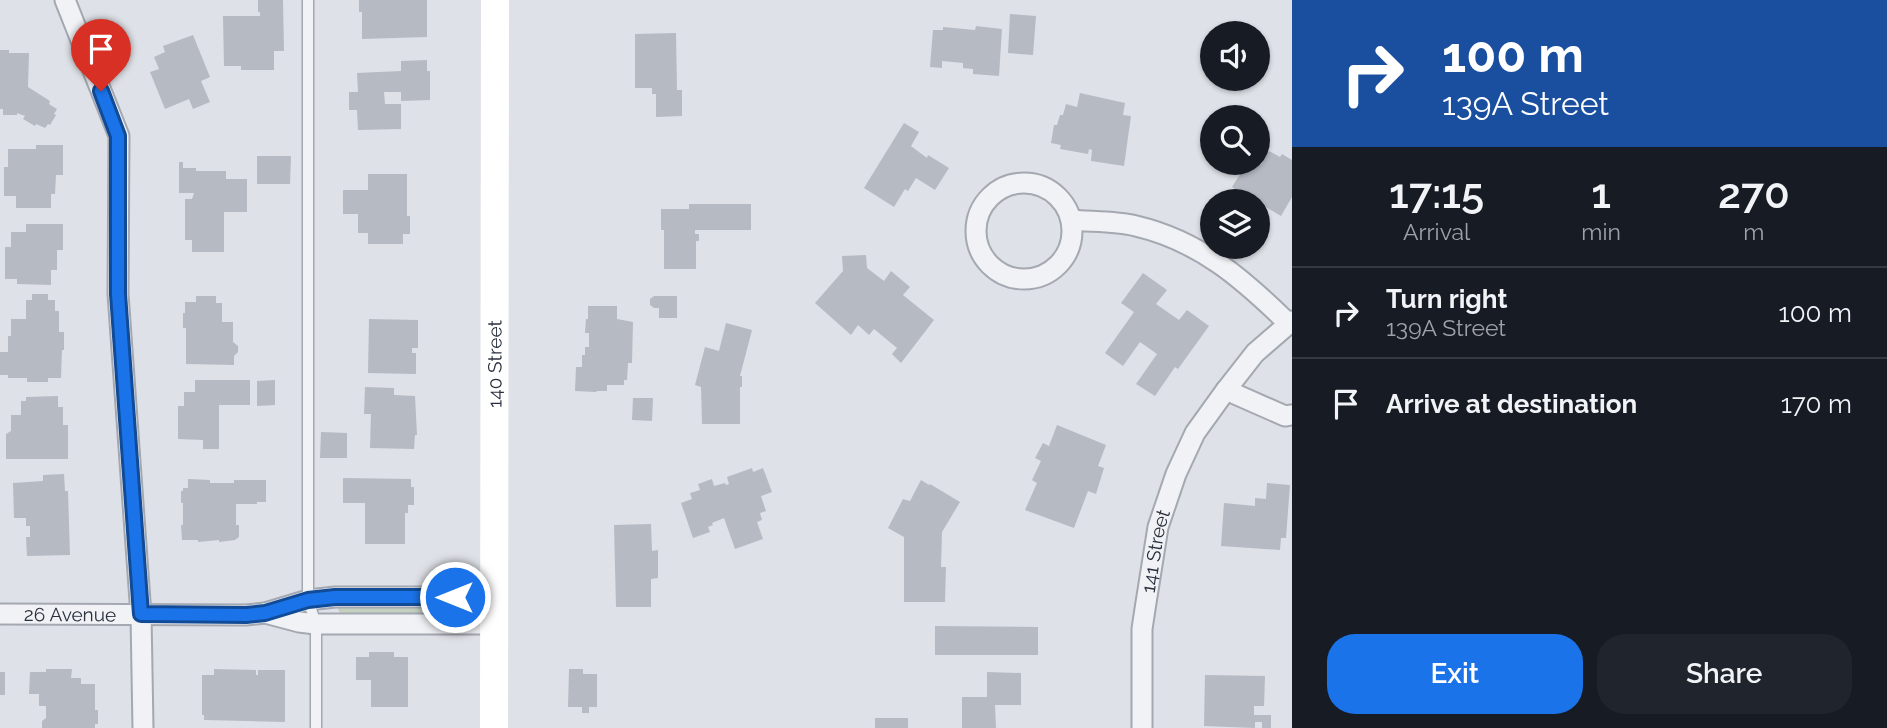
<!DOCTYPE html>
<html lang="en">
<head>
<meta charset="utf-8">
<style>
  :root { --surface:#171b24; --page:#20242c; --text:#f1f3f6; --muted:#9ea1a6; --line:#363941; --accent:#1a73e8 }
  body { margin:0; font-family:Raleway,sans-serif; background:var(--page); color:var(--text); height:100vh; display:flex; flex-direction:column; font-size:26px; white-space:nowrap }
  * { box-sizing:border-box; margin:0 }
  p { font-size:23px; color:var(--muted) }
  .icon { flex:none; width:38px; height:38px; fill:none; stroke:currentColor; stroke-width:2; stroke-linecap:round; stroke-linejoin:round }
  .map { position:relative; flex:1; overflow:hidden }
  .sheet { display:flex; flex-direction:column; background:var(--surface); width:595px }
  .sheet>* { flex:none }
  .hud { background:#1a4fa0; color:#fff; overflow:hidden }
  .tools { position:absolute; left:1200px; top:21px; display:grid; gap:14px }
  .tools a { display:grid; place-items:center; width:70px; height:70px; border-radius:50%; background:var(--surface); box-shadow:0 2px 5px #0004; font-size:35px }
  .pin { position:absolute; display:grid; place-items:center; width:60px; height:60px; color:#fff; margin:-72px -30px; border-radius:50% 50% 50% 0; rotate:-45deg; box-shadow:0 0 7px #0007 }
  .pin .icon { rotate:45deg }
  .me { position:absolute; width:77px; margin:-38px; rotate:270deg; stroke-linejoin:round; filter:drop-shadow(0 0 5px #0008) }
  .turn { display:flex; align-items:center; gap:24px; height:147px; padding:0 35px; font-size:32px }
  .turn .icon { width:91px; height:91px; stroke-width:2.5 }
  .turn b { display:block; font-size:49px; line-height:60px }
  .eta { display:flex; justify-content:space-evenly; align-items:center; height:119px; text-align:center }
  .eta b { font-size:42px; font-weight:600; line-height:49px }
  .button { display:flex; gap:14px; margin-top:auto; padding:14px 35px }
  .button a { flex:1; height:80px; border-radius:28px; background:var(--accent); color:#fff; font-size:28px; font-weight:600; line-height:80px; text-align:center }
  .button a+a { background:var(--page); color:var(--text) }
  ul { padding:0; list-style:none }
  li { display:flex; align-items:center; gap:21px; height:91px; padding:0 35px; border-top:2px solid var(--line) }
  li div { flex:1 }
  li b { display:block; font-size:26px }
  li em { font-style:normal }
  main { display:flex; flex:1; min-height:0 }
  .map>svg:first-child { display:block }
  .green { fill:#c3d0c0 }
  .building { fill:#b6bac3 }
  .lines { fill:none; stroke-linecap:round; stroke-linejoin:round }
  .lane-casing { stroke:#a4a8b1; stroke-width:13 }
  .street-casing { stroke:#a4a8b1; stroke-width:23 }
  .lane { stroke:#f0f2f5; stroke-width:10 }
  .street { stroke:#f0f2f5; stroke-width:19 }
  .secondary { stroke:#fff; stroke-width:28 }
  .route-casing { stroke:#114b97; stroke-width:18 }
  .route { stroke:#1a73e8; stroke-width:12 }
  .labels { text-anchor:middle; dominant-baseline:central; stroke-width:6; stroke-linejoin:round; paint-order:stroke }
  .street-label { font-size:19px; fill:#282f3d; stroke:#edf0f5 }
</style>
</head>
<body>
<main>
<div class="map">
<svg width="1292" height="728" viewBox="0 0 1292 728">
  <rect width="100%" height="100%" fill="#dee1e7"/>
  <path class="green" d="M337,607h107l3,3 -3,3h-104z"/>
  <path class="building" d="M258,0h25l1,51h-10v19h-33v-4h-17l-1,-50h37v-4h-2z
    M359,0h68v37l-65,2v-27h-3z
    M1010,14l26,2 -3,39 -25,-2z
    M976,26l26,3 -3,47 -26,-2v-5l-10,-1v-5l-21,-2v7l-12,-1 3,-37h10v-3l32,3z
    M676,33l1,57h5v26l-26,1v-23h-4v-6h-17v-54z
    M193,35l17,42 -9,4 9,21 -17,7 -4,-10 -24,10 -15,-37 9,-3 -5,-12 11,-5 -2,-6z
    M0,50h9v3h20l-1,34 22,14 -1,3 8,5 -3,5 2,1 -6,10 -2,-1 -3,4 -9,-4 -1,2 -12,-7 2,-3 -8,-3v2h-14v-6h-3z
    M427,60v11h3v29l-29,1v-9h-17l1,12h16v25l-43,1 -1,-20h-8v-18h9l-1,-19 44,-2v-10z
    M1080,93l45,10 -2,12 8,1 -7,50 -33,-5 1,-11 -3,-1 -1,5 -28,-5 1,-4 -10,-2 3,-18h3l3,-10h3l3,-11 11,3z
    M904,123l15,9 -8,14 16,12 1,-3 21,13 -14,22 -19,-12 -8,13 -3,-2 -11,18 -30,-19z
    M36,145h27v30h-7l-1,19h-4v14h-35v-12h-12v-29h4v-18h28z
    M1269,151l11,6 2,-3 10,6v37l-11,19 -49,-29 15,-24h10l4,2z
    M257,156h34l-1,28h-33z
    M179,162h4v6h13v3h30v8h21v33h-23v40h-32v-12h-7v-41h7l2,-6h-15z
    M368,174h39v42h3v18h-7v10h-35v-11h-10v-19h-15v-24h25z
    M689,204h62v26h-56v4h4v7h-3v28h-32v-39h-3v-21h28z
    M26,224h37v26h-6v20h-6v15l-34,-1v-5h-12v-32h6v-15h15z
    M866,255l1,13 17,13 7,-10 19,16 -7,8 31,25 -33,43 -9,-9 5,-6 -23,-19 -5,6 -11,-10 -7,10 -36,-32 28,-32 -1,-15z
    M1143,273l24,17 -11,14 23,16 8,-10 22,16 -31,43 -3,-2 -20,29 -19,-12 21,-30 -17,-12 -17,24 -18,-13 29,-41 -13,-9z
    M32,294h16v6h7v11h4v21h5v18h-2l-1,28h-13v4h-21v-4h-19v-3h-8v-23h8v-16h3v-17h15v-19h6z
    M196,296h20v7h6v19h11v20l5,4v6l-4,4v9l-48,-1v-36h-3v-15h2v-11h11z
    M654,296h23v22h-18v-10h-5l-4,-3v-6z
    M588,306h29v13l16,3 -1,41h-4l-1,17h-3v5h-17v6h-10l-1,1 -21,-1 1,-24h6v-12h3v-8h4v-14h-4l1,-14h2z
    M369,319l49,1v28h-6v5h4v21l-48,-1z
    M726,323l26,7 -12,46h2v11h-2v37h-38l-1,-37 -6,-2 10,-38 14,4z
    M195,380h55v25h-31v44h-16v-9l-25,-1v-33h6v-14h11z
    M275,380v25l-18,1v-25z
    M365,387l29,1v7l21,1 2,39h-2l-1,14 -44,-1 1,-34h-7z
    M58,396v11h5v18h5v34h-62v-25l5,-3v-16h10v-14h5v-4z
    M633,398h20l-1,23 -20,-1z
    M1057,425l49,20 -8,21 6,2 -8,26 -8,-3 -14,37 -49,-18 12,-27 -5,-3 9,-19 -6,-3 8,-15 6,3z
    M321,432l26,1v25h-27z
    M752,468l1,4 10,-4 9,24 -11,4 5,15 -6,2 2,7 -5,2 6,17 -28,10 -11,-31 -12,5 1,2 -5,2 2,5 -17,6 -12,-35 11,-4 -2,-6 10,-3 -2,-6 14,-5 2,7 11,-3 1,2 3,-1 -2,-7z
    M64,474l1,17h3l2,64 -43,1 -1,-19h4v-11h-4v-8h-12l-1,-35 30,-2v-6z
    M343,478l68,1v8h3v18h-6v8h-3v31h-40v-41h-22z
    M188,479l22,1v3h24v-3h32v22h-9v2h-21v21h3v12l-4,3 -16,2v-2l-21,2v-2h-16l-1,-15h2v-22h-2v-12h2v-3h5z
    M921,480l8,5 1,-1 30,18 -18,30 -1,35h5l-1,35h-41v-65l-16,-9 15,-29 7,2z
    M1267,483l23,2 -4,53h-5l-1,12 -59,-4 3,-43 31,3v-8l11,1z
    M651,524l1,27 6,-1v28l-7,1v28h-35l-2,-82z
    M935,626l103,1v28h-103z
    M369,652h25v5h14v50h-37v-27h-15v-23h13z
    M46,669h26l-1,9h10v6h14v26h3v14h-3v4h-53v-7l4,-3v-12h-7v-12h-10l1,-22h16z
    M214,669l42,1v5h2v-5h27v52l-81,-2v-5h-2v-40h12z
    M569,669h14v5h14v33h-8v6h-7v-6h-14z
    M0,672h5v23h-5z
    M987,672l34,1v32h-26l1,23h-34v-31h25z
    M1205,675l60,1 -1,30h-10v9h17v13h-9v-6h-7v6l-51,-2z
    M875,718h33v10h-33z"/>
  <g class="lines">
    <defs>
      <path id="lane" d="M308,0v600l8,24v104"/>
      <g id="street">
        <path d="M65,0l54,136 -1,158 23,321 2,113"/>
        <circle cx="1024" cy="231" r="48"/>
        <path d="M1071,220c21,2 44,1 65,6 64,15 107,53 153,98"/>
        <path d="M1226,390l59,26 7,-1"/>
        <path d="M265,613l34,9 17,2h179"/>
        <path id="s1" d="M0,614l246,1 19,-2 43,-13 27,-3h160"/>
        <path id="s2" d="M1142,728v-99l3,-20 13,-82 18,-53 19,-41 31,-43 29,-37 37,-32"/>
      </g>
    </defs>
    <use href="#lane" class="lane-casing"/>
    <use href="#street" class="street-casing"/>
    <use href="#lane" class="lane"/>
    <use href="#street" class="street"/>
    <path class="secondary" id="s3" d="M494,728l1,-728"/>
  </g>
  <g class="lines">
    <defs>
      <path id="route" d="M101,91l17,45v158l23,320 105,1 19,-2 43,-13 27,-3h120"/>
    </defs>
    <use href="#route" class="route-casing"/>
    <use href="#route" class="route"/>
  </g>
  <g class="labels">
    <g class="street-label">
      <text stroke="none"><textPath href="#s3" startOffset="364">140 Street</textPath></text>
      <text stroke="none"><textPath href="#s2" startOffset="178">141 Street</textPath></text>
      <text stroke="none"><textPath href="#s1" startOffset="70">26 Avenue</textPath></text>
    </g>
  </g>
</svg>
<div class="tools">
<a><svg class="icon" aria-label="sound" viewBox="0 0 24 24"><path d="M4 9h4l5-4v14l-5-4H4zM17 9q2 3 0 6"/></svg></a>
<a><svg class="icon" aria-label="search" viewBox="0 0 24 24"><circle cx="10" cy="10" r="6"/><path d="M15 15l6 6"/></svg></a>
<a><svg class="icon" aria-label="layers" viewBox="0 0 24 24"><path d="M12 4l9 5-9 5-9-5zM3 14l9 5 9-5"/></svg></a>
</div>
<div class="pin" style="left:101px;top:91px;background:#d93025"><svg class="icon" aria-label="arrive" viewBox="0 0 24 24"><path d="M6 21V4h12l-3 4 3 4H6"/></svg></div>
<svg class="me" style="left:455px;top:597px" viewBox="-20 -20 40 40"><circle r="17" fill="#1a73e8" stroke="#fff" stroke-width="3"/><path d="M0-11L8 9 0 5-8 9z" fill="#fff"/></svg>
</div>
<section class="sheet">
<div class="hud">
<div class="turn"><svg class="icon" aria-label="right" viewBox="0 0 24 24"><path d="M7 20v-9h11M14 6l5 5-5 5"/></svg><div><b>100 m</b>139A Street</div></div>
</div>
<div class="eta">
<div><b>17:15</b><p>Arrival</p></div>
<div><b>1</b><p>min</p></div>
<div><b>270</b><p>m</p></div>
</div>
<ul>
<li><svg class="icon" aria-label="right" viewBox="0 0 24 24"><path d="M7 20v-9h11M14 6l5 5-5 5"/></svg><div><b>Turn right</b><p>139A Street</p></div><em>100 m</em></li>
<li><svg class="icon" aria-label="arrive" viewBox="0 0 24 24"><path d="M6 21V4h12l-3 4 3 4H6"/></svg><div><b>Arrive at destination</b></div><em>170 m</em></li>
</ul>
<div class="button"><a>Exit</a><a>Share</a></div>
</section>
</main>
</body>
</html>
